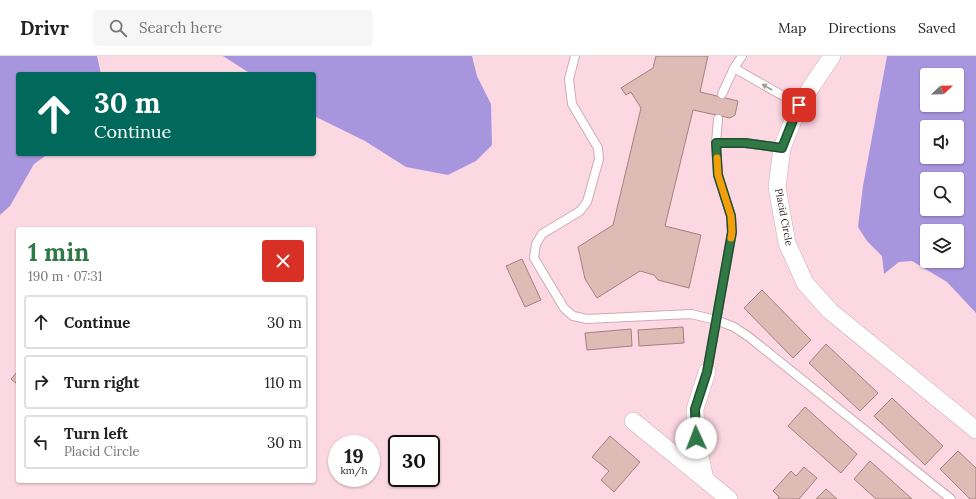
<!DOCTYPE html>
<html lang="en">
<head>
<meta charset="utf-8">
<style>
  :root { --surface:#fff; --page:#f6f6f6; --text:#222; --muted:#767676; --line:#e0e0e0; --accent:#307947 }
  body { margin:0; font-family:Lora,serif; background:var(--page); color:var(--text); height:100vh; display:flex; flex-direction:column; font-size:15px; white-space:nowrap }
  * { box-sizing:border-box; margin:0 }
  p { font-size:13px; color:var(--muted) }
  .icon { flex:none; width:22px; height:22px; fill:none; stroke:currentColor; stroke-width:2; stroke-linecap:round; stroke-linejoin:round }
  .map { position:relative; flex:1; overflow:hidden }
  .side { position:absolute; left:16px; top:171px; width:300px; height:256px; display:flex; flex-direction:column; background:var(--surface); border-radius:4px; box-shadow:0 1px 3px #0004 }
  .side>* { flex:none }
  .banner { position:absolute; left:16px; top:16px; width:300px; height:84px; border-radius:4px; box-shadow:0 1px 3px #0004; background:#00695c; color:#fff; overflow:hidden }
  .needle { width:26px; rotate:68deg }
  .tools { position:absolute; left:920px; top:12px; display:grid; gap:8px }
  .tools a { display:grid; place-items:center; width:44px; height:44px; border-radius:4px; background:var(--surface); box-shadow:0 1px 3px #0004; font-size:20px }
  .speed { position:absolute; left:328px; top:379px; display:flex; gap:8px; font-size:20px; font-weight:700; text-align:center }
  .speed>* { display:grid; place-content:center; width:52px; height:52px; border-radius:50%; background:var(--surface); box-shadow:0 1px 3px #0004; line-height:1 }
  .speed small { font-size:10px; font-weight:400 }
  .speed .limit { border:2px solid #111; border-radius:6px; background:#fff; color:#111 }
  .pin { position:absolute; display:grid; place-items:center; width:34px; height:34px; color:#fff; margin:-17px; border-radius:8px; box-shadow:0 2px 6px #0006 }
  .me { position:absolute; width:44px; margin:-22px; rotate:358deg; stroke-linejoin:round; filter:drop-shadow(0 0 3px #0008) }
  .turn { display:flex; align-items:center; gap:14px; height:84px; padding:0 12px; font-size:18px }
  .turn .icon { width:52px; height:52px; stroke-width:2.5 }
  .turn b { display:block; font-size:28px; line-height:34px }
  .round { display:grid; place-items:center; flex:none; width:42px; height:42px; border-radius:4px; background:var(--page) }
  .summary { display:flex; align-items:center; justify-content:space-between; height:68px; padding:0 12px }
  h1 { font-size:24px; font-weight:700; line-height:30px; color:var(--accent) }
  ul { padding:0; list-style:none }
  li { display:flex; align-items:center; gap:12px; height:54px; margin:0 8px 6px; padding:0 4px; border:2px solid var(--line); border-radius:4px }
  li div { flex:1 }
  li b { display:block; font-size:15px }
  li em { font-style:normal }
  header { display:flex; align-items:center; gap:24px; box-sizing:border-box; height:56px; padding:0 20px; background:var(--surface); border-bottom:1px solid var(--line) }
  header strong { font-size:19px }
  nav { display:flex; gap:22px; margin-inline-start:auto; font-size:14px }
  .search { width:280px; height:36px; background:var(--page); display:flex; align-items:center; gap:10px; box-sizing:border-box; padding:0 14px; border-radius:4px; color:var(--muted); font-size:15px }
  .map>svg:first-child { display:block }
  .water { fill:#a796de; fill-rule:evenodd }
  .building { fill:#dfbbb6; stroke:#a3817d }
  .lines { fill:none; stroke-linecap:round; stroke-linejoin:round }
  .service-casing { stroke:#cdabb6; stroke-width:10 }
  .minor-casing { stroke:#cdabb6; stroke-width:18 }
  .service { stroke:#fff; stroke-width:8 }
  .minor { stroke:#fff; stroke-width:17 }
  .oneway { fill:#a09a9c }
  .route-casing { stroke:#1f4f2e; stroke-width:10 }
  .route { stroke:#307947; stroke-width:7 }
  .slow { stroke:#f59e0b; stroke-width:7 }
  .labels { text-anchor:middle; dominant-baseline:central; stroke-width:3; stroke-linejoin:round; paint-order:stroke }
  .street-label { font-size:10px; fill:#2c1f24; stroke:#fff }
</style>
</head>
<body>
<header>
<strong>Drivr</strong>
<div class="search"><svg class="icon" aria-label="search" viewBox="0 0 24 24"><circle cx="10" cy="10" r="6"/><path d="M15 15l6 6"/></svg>Search here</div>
<nav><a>Map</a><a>Directions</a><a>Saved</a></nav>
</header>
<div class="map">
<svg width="976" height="443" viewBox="0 0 976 443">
  <rect width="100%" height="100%" fill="#fcd8e3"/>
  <path class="water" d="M0,0h97l4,18h-83v80h30l-14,10 -24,42 -10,9z
    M223,0h249l5,20 14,28 1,41 -16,16 -28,14 -42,-8 -41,-26 -51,-25v-42h-63z
    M887,0h89v257l-29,-31 -35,-21 -13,1 -15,12 -2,-18 -15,-15 -9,-14 5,-41zM927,19h30v30h-30zM927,71h30v30h-30zM927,123h30v30h-30zM927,175h30v30h-30z"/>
  <path class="building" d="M656,0h52l-8,36 38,9 -3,14 -5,3 -37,-8 -28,116 36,9 -12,53 -31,-8 -4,-5 -14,-4 -43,27 -12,-19 -7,-32 35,-22 28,-117 -10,-16 -5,3 -5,-7 32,-20z
    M522,203l19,41 -16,7 -19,-41z
    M762,234l49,50 -18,18 -49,-50z
    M683,271l1,16 -45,3 -1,-16z
    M631,273l1,17 -45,4 -2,-17z
    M826,288l52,49 -18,18 -51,-48z
    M18,315v14l-7,-6z
    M892,342l51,48 -18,19 -51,-49z
    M805,351l52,47 -16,19 -53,-47z
    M610,380l30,26 -26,30 -13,-12 8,-9 -17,-14z
    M958,395l18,17v31h-6l-30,-30z
    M870,405l42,38h-36l-22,-20z
    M804,411l13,11 -18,21h-21l1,-2 -6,-6 18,-20 5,5z
    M826,433l11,10h-21z"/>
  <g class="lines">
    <defs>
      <path id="service" d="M575,0l-6,23 3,25 26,44 1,11 -12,43 -7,9 -38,23 -6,10 -2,14 30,50 9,8 14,3 104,-5 25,6 18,7 15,10 202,162
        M734,12l65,37
        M722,38l12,-26 8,-12
        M716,87h29l37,5
        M707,316l25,-140 -1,-16 -13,-41 -2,-32 2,-24"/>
      <path id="minor" d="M832,0l-33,49 -17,43 -5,39 10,56 18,40 25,28 146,119
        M633,365l96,78
        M705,423l-9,-41 -1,-29 12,-37"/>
    </defs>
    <use href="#service" class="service-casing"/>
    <use href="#minor" class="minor-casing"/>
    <use href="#service" class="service"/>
    <use href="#minor" class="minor"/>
  </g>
  <defs><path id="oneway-solid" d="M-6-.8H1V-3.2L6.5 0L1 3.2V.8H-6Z"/></defs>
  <use class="oneway" href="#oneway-solid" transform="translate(767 31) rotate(-150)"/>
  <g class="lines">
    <defs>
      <path id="route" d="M696,382l-1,-29 12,-37 25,-140 -1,-16 -13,-41 -2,-32h29l37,5 17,-43"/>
    </defs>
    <use href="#route" class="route-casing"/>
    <use href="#route" class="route"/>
    <path class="slow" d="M717,102l1,17 13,41 1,16 -1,6"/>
  </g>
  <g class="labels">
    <g class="street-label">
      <text transform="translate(784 161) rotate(79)">Placid Circle</text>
    </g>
  </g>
</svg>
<div class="tools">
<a><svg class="needle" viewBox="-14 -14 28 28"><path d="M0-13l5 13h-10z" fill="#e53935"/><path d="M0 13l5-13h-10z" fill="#767676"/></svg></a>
<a><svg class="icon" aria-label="sound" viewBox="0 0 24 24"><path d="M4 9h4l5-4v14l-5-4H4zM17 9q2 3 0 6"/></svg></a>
<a><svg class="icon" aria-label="search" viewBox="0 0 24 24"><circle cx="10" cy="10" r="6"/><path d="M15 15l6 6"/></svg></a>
<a><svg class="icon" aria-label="layers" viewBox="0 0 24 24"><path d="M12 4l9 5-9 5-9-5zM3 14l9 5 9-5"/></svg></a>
</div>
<div class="speed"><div>19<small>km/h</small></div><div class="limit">30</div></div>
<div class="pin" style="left:799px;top:49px;background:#d93025"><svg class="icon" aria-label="arrive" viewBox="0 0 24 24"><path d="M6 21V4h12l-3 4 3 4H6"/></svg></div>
<svg class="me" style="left:696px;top:382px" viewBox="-20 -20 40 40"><circle r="19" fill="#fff"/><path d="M0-13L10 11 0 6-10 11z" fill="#307947"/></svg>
<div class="banner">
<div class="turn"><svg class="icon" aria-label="ahead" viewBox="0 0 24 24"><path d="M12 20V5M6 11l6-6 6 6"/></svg><div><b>30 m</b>Continue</div></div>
</div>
<section class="side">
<div class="summary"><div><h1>1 min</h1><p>190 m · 07:31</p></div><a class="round" style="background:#d93025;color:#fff"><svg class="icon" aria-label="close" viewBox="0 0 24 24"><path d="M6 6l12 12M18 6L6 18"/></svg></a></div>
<ul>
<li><svg class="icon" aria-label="ahead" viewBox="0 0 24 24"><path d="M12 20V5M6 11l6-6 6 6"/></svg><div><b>Continue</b></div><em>30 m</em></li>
<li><svg class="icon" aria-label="right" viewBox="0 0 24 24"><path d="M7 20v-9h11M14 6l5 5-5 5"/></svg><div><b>Turn right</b></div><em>110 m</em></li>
<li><svg class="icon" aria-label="left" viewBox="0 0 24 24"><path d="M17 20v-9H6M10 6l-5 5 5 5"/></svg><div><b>Turn left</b><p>Placid Circle</p></div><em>30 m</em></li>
</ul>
</section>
</div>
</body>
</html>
